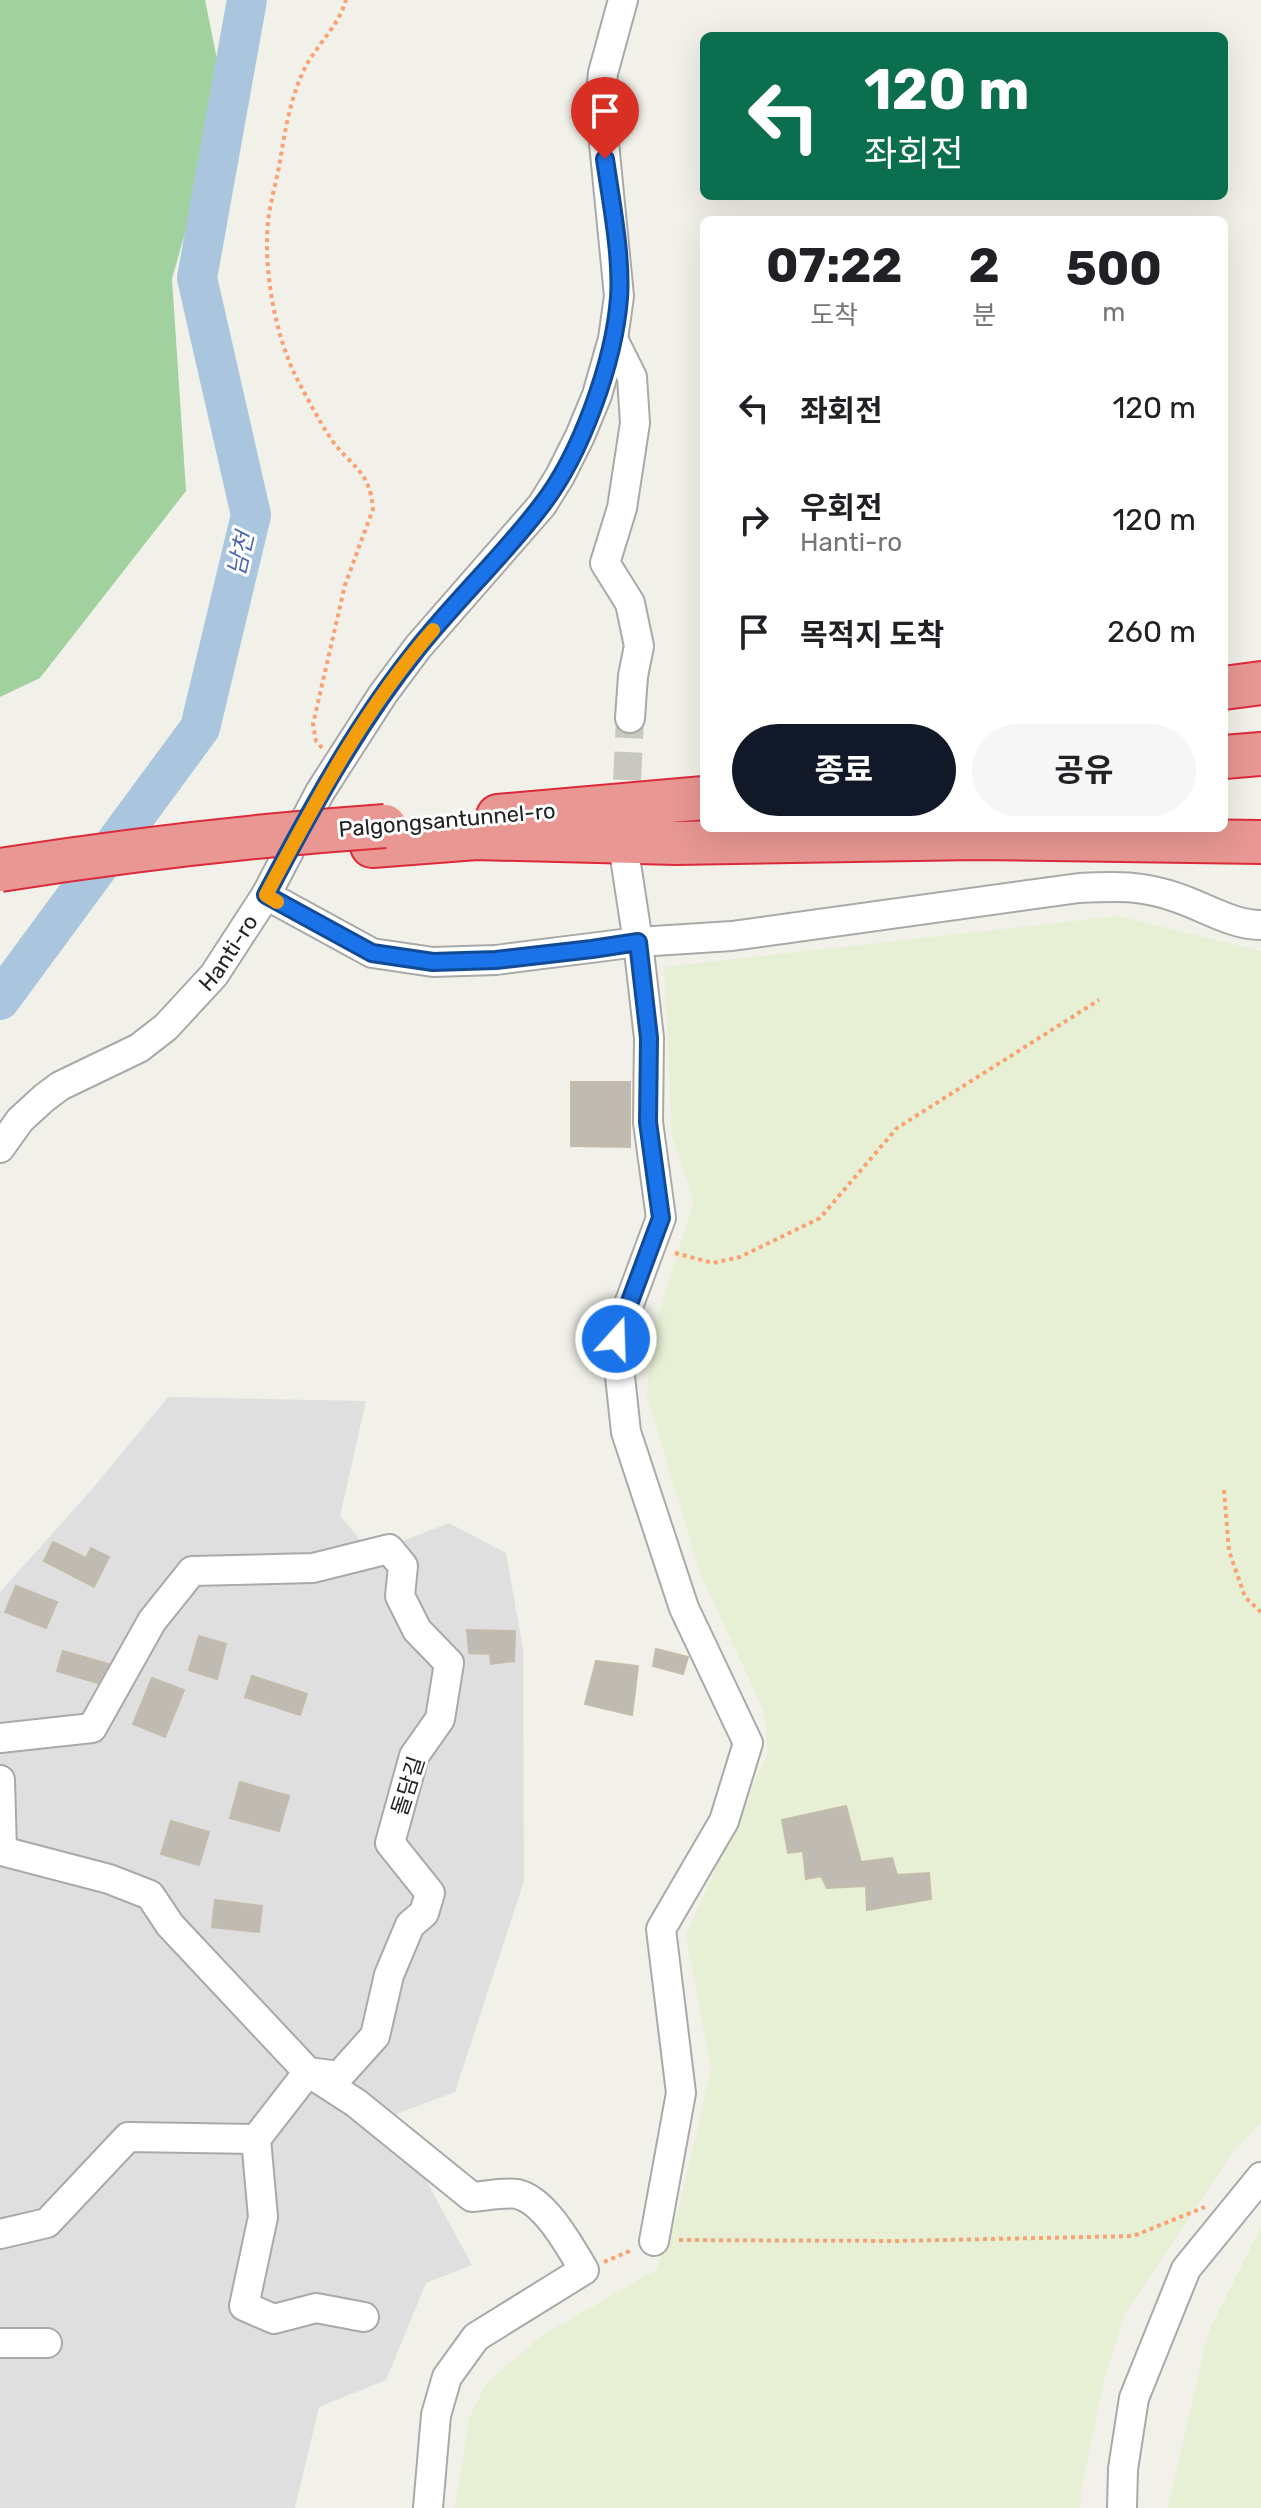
<!DOCTYPE html>
<html lang="ko">
<head>
<meta charset="utf-8">
<style>
  :root { --surface:#fff; --page:#f6f6f6; --text:#202124; --muted:#757577; --accent:#111827 }
  body { margin:0; font-family:Rubik,"Noto Sans KR",sans-serif; background:var(--page); color:var(--text); height:100vh; display:flex; flex-direction:column; font-size:30px; white-space:nowrap }
  * { box-sizing:border-box; margin:0 }
  p { font-size:26px; color:var(--muted) }
  .icon { flex:none; width:44px; height:44px; fill:none; stroke:currentColor; stroke-width:2; stroke-linecap:round; stroke-linejoin:round }
  .map { position:relative; flex:1; overflow:hidden }
  .drawer { position:absolute; left:700px; top:216px; width:528px; height:616px; display:flex; flex-direction:column; background:var(--surface); border-radius:12px; box-shadow:0 8px 32px #0002 }
  .drawer>* { flex:none }
  .hud { position:absolute; left:700px; top:32px; width:528px; height:168px; border-radius:12px; box-shadow:0 8px 32px #0002; background:#0b6e4f; color:#fff; overflow:hidden }
  .pin { position:absolute; display:grid; place-items:center; width:68px; height:68px; color:#fff; margin:-82px -34px; border-radius:50% 50% 50% 0; rotate:-45deg; box-shadow:0 0 8px #0007 }
  .pin .icon { rotate:45deg }
  .me { position:absolute; width:88px; margin:-44px; rotate:20deg; stroke-linejoin:round; filter:drop-shadow(0 0 6px #0008) }
  .turn { display:flex; align-items:center; gap:28px; height:168px; padding:0 32px; font-size:36px }
  .turn .icon { width:104px; height:104px; stroke-width:2.5 }
  .turn b { display:block; font-size:56px; line-height:68px }
  .eta { display:flex; justify-content:space-evenly; align-items:center; height:136px; text-align:center }
  .eta b { font-size:48px; font-weight:700; line-height:56px }
  .primary-button { display:flex; gap:16px; margin-top:auto; padding:16px 32px }
  .primary-button a { flex:1; height:92px; border-radius:48px; background:var(--accent); color:#fff; font-size:32px; font-weight:700; line-height:92px; text-align:center }
  .primary-button a+a { background:var(--page); color:var(--text) }
  ul { padding:0; list-style:none }
  li { display:flex; align-items:center; gap:24px; height:112px; padding:0 32px }
  li div { flex:1 }
  li b { display:block; font-size:30px }
  li em { font-style:normal }
  .map>svg:first-child { display:block }
  .residential { fill:#e0dfdf }
  .farmland { fill:#e7f0d5 }
  .forest { fill:#a0d19e }
  .lines { fill:none; stroke-linecap:round; stroke-linejoin:round }
  .river { stroke:#aac6df; stroke-width:40 }
  .building { fill:#bfbbb2; stroke:#c4bcab; stroke-width:2 }
  .minor-tunnel { stroke:#c8c8c1; stroke-width:28; stroke-dasharray:28 14; stroke-linecap:butt }
  .minor-casing { stroke:#a9a9a9; stroke-width:32 }
  .highway-casing { stroke:#dc2a3b; stroke-width:46 }
  .path { stroke:#faa172; stroke-width:4; stroke-dasharray:4 4; stroke-linecap:butt }
  .minor { stroke:#fff; stroke-width:28 }
  .highway { stroke:#e89792; stroke-width:42 }
  .highway-bridge-casing { stroke:#dc2a3b; stroke-width:46; stroke-linecap:butt }
  .highway-bridge { stroke:#e89792; stroke-width:42 }
  .route-casing { stroke:#114b97; stroke-width:20 }
  .route { stroke:#1a73e8; stroke-width:14 }
  .slow { stroke:#f59e0b; stroke-width:14 }
  .labels { text-anchor:middle; dominant-baseline:central; stroke-width:6; stroke-linejoin:round; paint-order:stroke }
  .street-label { font-size:22px; fill:#222; stroke:#fff }
  .water-label { font-size:24px; font-style:italic; fill:#4d67b3; stroke:#fff }
</style>
</head>
<body>
<div class="map">
<svg width="1261" height="2508" viewBox="0 0 1261 2508">
  <rect width="100%" height="100%" fill="#f2f1e9"/>
  <path class="residential" d="M168,1397l198,4 -26,115 32,37 77,-30 57,30 17,96 1,232 -69,211 -69,26 41,64 45,83 -46,18 -40,97 -67,27 -24,101h-295v-916l93,-104z"/>
  <path class="farmland" d="M1119,916l142,35v1171l-29,31 -107,161 -21,66 -22,107 -2,21h-625l14,-90 17,-34 55,-48 115,-66 22,-57 33,-144 -25,-134 82,-183 -4,-40 -64,-139 -53,-177 4,-57 43,-139 -22,-63 -8,-170z
    M1261,2227v281h-93l40,-175z"/>
  <path class="forest" d="M0,0h205l19,94 -52,185 14,212 -146,187 -40,19z"/>
  <g class="lines">
    <path class="river" d="M0,1000l200,-272 51,-213 -54,-237 50,-278"/>
  </g>
  <path class="building" d="M571,1082h59v65l-59,-1z
    M53,1542l33,16 5,-10 18,9 -15,30 -50,-26z
    M16,1586l41,16 -11,26 -41,-16z
    M467,1630l48,1 -1,30 -23,3 -1,-10 -21,-1z
    M199,1636l27,8 -9,35 -28,-9z
    M656,1649l32,8 -5,17 -30,-8z
    M63,1651l46,13 -11,19 -41,-12z
    M596,1661l42,5 -6,49 -47,-11z
    M252,1676l55,18 -7,21 -55,-18z
    M152,1678l32,12 -19,47 -32,-13z
    M240,1782l49,14 -10,35 -49,-13z
    M846,1806l15,56 31,-4 5,17 32,-2 2,26 -64,11 -1,-24 -39,2 -6,-12 -15,3 -3,-28 -15,2 -6,-33z
    M171,1821l38,11 -10,33 -38,-11z
    M215,1900l47,6 -3,26 -47,-5z"/>
  <g class="lines">
    <path class="minor-tunnel" d="M625,822l5,-104"/>
    <defs>
      <g id="minor">
        <path d="M613,339l19,38 3,46 -13,85 -17,55 25,40 9,43 -6,30 -3,42"/>
        <path d="M624,851l14,91 11,96 -1,84 13,96 -45,121 10,93 58,176 64,135 -24,78 -63,108 20,164 -27,148"/>
        <path d="M266,895l106,58 61,9 63,-2 142,-18 94,-6 347,-48c37,-2 63,-3 99,10 27,9 54,27 83,27"/>
        <path id="s1" d="M0,1148l20,-28 24,-22 16,-12 79,-38 27,-21 48,-52 52,-80 54,-103 63,-98 35,-47 124,-142 18,-29 20,-40 17,-41 16,-56 6,-43 -19,-194 3,-29 20,-73"/>
        <path d="M0,1738l92,-10 60,-107 40,-50 121,-3 76,-19 14,17 -3,30 17,34 32,33 -9,56 -26,37 -24,87 40,50 -6,20 -14,12 -21,50 -14,61 -36,40 -31,-4 -52,67 -128,-2 -81,86 -47,11"/>
        <path d="M0,1780l2,71 107,28 41,16 20,30 138,147 48,31 116,94c13,-1 32,-5 45,-3 28,6 53,53 67,76l-108,67 -29,40 -11,38 -8,93"/>
        <path d="M256,2139l7,78 -19,89 30,13 42,-11 48,9"/>
        <path d="M0,2343h47"/>
        <path d="M1122,2508l1,-39 11,-71 52,-129 75,-92"/>
      </g>
      <path id="highway" d="M1224,688l37,-5
        M1224,757l37,-3
        M498,816l206,-18
        M475,838l201,5 301,-5 284,4
        M372,846l131,-10"/>
    </defs>
    <use href="#minor" class="minor-casing"/>
    <use href="#highway" class="highway-casing"/>
    <path class="path" d="M322,748l-6,-7 -3,-17 32,-139 28,-76c-3,-39 -22,-42 -42,-70 -13,-20 -25,-43 -36,-64 -21,-44 -33,-112 -26,-161 3,-18 8,-35 11,-53 5,-30 10,-61 23,-89 11,-25 35,-44 43,-72
      M675,1253l38,10 27,-6 80,-39 77,-90 202,-128
      M1224,1490l5,61 16,46 16,15
      M679,2240l217,1 237,-5 72,-29
      M604,2262l28,-12"/>
    <use href="#minor" class="minor"/>
    <use href="#highway" class="highway"/>
    <defs>
      <path id="highway-bridge" d="M0,870c128,-20 256,-35 385,-44"/>
    </defs>
    <use href="#highway-bridge" class="highway-bridge-casing"/>
    <use href="#highway-bridge" class="highway-bridge"/>
  </g>
  <g class="lines">
    <defs>
      <path id="route" d="M605,159c6,42 17,97 14,139 -5,64 -38,157 -78,208 -38,50 -84,93 -123,142 -61,76 -107,161 -152,247l106,58 61,9 63,-2 96,-11 46,-7 11,96 -1,84 13,96 -45,121"/>
    </defs>
    <use href="#route" class="route-casing"/>
    <use href="#route" class="route"/>
    <path class="slow" d="M277,902l-11,-7c49,-92 98,-186 167,-265"/>
  </g>
  <g class="labels">
    <g class="street-label">
      <text transform="translate(447 820) rotate(-5)">Palgongsantunnel-ro</text>
      <text stroke="none"><textPath href="#s1" startOffset="306">Hanti-ro</textPath></text>
      <text transform="translate(408 1786) rotate(-72)">돌담길</text>
    </g>
    <g class="water-label">
      <text transform="translate(241 554) rotate(-77)">남천</text>
    </g>
  </g>
</svg>
<div class="pin" style="left:605px;top:159px;background:#d93025"><svg class="icon" aria-label="arrive" viewBox="0 0 24 24"><path d="M6 21V4h12l-3 4 3 4H6"/></svg></div>
<svg class="me" style="left:616px;top:1339px" viewBox="-20 -20 40 40"><circle r="17" fill="#1a73e8" stroke="#fff" stroke-width="3"/><path d="M0-11L8 9 0 5-8 9z" fill="#fff"/></svg>
<div class="hud">
<div class="turn"><svg class="icon" aria-label="left" viewBox="0 0 24 24"><path d="M17 20v-9H6M10 6l-5 5 5 5"/></svg><div><b>120 m</b>좌회전</div></div>
</div>
<section class="drawer">
<div class="eta">
<div><b>07:22</b><p>도착</p></div>
<div><b>2</b><p>분</p></div>
<div><b>500</b><p>m</p></div>
</div>
<ul>
<li><svg class="icon" aria-label="left" viewBox="0 0 24 24"><path d="M17 20v-9H6M10 6l-5 5 5 5"/></svg><div><b>좌회전</b></div><em>120 m</em></li>
<li><svg class="icon" aria-label="right" viewBox="0 0 24 24"><path d="M7 20v-9h11M14 6l5 5-5 5"/></svg><div><b>우회전</b><p>Hanti-ro</p></div><em>120 m</em></li>
<li><svg class="icon" aria-label="arrive" viewBox="0 0 24 24"><path d="M6 21V4h12l-3 4 3 4H6"/></svg><div><b>목적지 도착</b></div><em>260 m</em></li>
</ul>
<div class="primary-button"><a>종료</a><a>공유</a></div>
</section>
</div>
</body>
</html>
